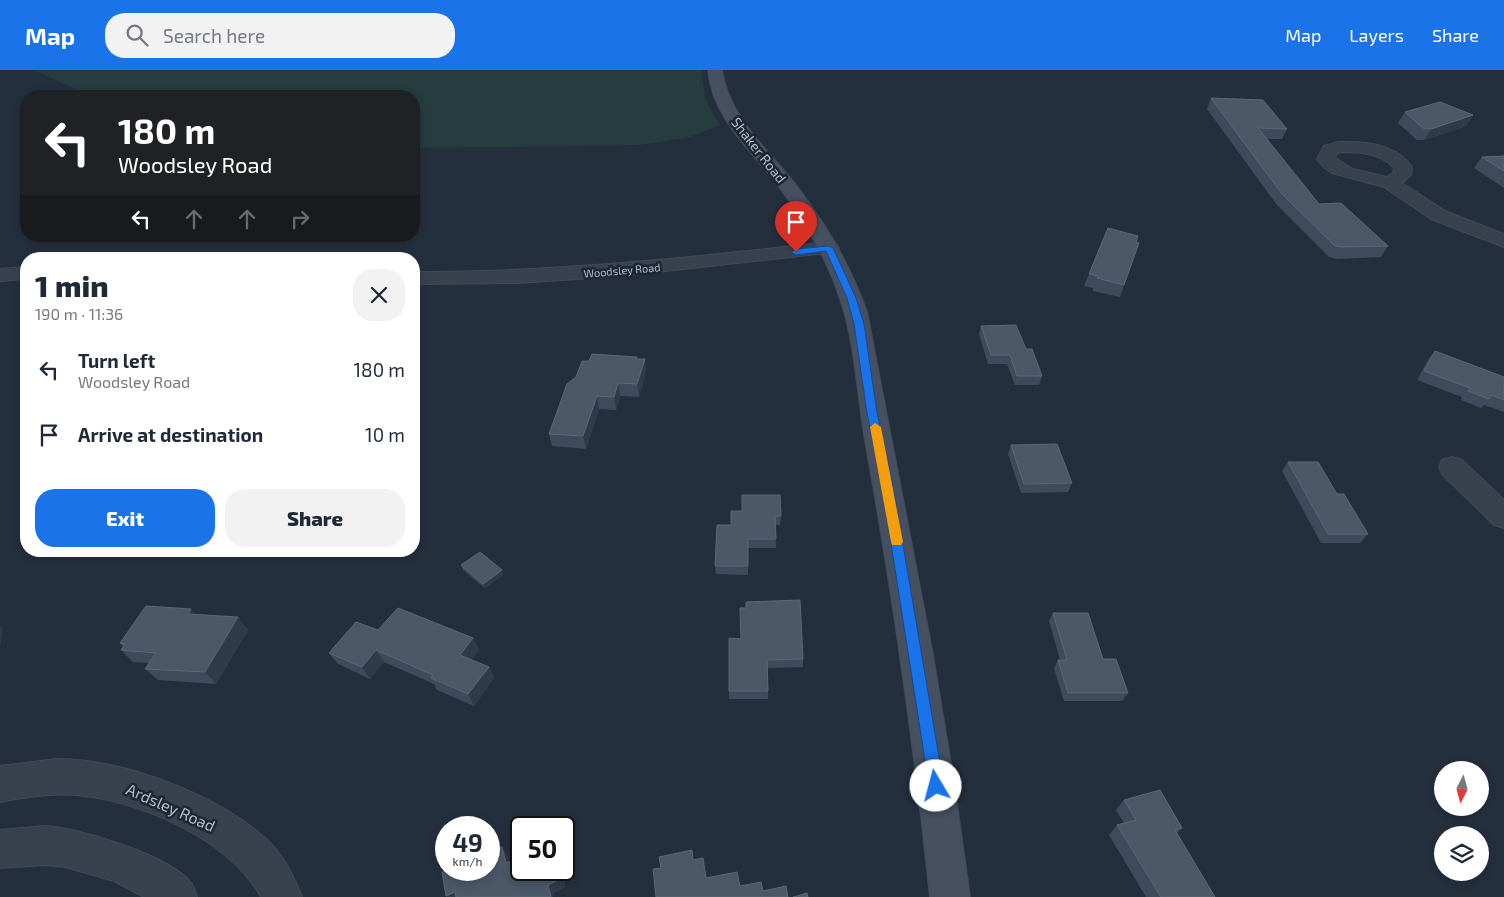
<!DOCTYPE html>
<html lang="en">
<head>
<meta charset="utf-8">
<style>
  :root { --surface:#fff; --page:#f2f2f3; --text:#1f2937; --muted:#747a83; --accent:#1a73e8 }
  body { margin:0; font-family:"Exo 2",sans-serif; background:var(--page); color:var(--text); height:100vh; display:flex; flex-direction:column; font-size:19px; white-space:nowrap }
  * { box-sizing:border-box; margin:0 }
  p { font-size:16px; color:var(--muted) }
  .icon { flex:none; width:28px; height:28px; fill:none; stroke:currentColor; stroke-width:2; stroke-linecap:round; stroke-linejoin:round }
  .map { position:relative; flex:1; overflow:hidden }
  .drawer { position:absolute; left:20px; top:182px; width:400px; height:305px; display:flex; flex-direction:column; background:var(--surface); border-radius:20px; box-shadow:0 2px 8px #0003 }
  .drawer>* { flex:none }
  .banner { position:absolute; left:20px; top:20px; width:400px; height:152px; border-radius:20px; box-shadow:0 2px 8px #0003; background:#202124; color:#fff; overflow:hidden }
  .needle { width:32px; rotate:186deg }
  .controls { position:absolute; left:1434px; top:691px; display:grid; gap:10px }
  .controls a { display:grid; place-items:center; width:55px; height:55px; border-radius:50%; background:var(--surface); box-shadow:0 2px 8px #0003; font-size:25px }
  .speed { position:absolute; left:435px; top:746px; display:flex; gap:10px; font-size:25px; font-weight:700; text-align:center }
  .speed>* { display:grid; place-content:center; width:65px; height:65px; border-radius:50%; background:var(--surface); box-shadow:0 2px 8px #0003; line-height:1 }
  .speed small { font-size:12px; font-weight:400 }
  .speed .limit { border:2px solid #111; border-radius:8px; background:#fff; color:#111 }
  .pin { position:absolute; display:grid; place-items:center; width:42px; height:42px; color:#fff; margin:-51px -21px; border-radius:50% 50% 50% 0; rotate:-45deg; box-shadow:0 0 5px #0007 }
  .pin .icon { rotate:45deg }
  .me { position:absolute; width:55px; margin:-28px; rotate:352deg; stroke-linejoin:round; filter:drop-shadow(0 0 4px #0008) }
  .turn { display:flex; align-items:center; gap:18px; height:105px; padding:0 15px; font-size:22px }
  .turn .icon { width:65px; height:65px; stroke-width:2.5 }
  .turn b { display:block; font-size:35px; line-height:42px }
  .lanes { display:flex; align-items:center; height:48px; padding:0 15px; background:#0003; justify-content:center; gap:25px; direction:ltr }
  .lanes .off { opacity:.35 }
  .round { display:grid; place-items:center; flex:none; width:52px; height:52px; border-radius:20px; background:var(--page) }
  .head { display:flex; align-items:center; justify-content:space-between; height:85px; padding:0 15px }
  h1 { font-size:30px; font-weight:800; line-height:38px }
  .button { display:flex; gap:10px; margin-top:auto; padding:10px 15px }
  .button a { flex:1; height:58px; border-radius:20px; background:var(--accent); color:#fff; font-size:20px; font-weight:800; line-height:58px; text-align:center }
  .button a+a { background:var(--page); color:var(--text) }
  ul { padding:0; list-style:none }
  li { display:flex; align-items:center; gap:15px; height:65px; padding:0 15px }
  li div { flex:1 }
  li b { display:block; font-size:19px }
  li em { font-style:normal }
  header { display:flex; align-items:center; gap:30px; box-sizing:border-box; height:70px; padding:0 25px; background:var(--accent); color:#fff }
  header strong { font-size:24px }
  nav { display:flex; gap:28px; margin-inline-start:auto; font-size:18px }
  .search { width:350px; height:45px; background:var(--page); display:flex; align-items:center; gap:12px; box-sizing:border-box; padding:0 18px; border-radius:20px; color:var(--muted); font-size:19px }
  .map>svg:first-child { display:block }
  .green { fill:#263c3f }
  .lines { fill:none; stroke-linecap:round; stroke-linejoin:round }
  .street-casing { stroke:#414a57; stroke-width:2 }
  .secondary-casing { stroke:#414a57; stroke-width:2 }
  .street { fill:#38414e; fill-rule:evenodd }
  .secondary { fill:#465061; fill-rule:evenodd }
  .wall { fill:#3f4b5c }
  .shaded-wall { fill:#2f3b4b }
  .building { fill:#4b5868; stroke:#5c6777 }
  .route { fill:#1a73e8; stroke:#114b97 }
  .slow { fill:#f59e0b }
  .labels { text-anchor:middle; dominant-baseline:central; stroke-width:5; stroke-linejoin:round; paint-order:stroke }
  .far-street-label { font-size:11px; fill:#b4bcc9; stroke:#1d2633 }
  .street-label { font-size:14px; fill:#b4bcc9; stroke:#1d2633 }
  .near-street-label { font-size:16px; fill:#b4bcc9; stroke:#1d2633 }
</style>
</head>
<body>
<header>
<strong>Map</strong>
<div class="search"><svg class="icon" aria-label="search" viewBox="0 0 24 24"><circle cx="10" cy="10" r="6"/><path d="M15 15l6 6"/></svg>Search here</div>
<nav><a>Map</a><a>Layers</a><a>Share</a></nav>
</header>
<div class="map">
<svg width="1504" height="827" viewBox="0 0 1504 827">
  <rect width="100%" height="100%" fill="#242f3e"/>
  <path class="green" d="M34,0h668c1,24 4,35 18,55l-30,12 -51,8 -225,3v-52h-324z"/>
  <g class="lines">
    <defs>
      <path id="street" d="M1339,72c26,-1 57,2 73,25l-1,8 -9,8 43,28 59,23v13l-73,-28 -47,-32 -52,-14 -7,-5 -8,-9 7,-13zM1341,82c18,0 40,1 53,16l-1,5 -6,4 -34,-8 -18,-11 2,-5z
        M829,172l7,2 3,4 -3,4 -215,24 -103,7 -104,1v-12c139,0 277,-14 415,-30z
        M26,197v12l-26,2v-12z
        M1452,387l10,3 42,40v28l-10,-3 -52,-51 -3,-7 3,-7z
        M57,689c65,-1 169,38 215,86 14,15 22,33 30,52h-41c-33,-59 -121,-96 -185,-102 -25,-2 -51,2 -76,7v-36z
        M44,756c33,1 127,30 147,57 3,3 4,10 6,14h-53l-30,-16 -49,-14 -21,-2 -44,3v-38z"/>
      <path id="secondary" d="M708,0h14c7,49 49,82 77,119 29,38 52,78 68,123l66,343 20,121 17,121h-40c-16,-151 -37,-302 -64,-451 -9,-48 -10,-101 -26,-147 -13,-42 -37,-80 -63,-115 -27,-35 -65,-67 -69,-114z"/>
    </defs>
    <use href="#street" class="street-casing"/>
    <use href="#secondary" class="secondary-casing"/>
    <use href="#street" class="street"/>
    <use href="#secondary" class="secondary"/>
  </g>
  <path class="wall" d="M1211,28l76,31 -5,10h-15l52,65 69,42 -7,11 -45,2 -7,-2 -52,-52 -70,-96z
    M1405,42l68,3 -7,11 -42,14h-7l-19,-17z
    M1504,86v32l-30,-20 8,-11z
    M1108,158l16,57 -4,12 -27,-6v-3l-9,-2 5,-12z
    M981,256l45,23 16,27 -3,9h-24l-8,-21h-19l-9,-30z
    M1435,281l69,26v35l-20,-7 -3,3 -20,-8 1,-3 -45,-17 11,-20z
    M637,287v2h8l1,13 -7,25 -19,-1 -4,14 -17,-1 -13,40 -34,-3 -3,-12 40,-73z
    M1011,375l61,38 -4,9 -47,1 -13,-39z
    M1288,392l49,32 31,40 -8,9h-39l-39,-72z
    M731,441l50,5 -1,9h-5l1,23h-28v27l-32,-1 -1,-8 16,-41z
    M461,495l42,10 -18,13 -22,-18z
    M191,539l5,6 42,2 10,13 -32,54 -58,-4 -13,-11 4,-6 -16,-1 -12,-12 2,-3 -3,-4z
    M1053,543l50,46 25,34 -6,8h-58l-10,-33 4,-8h2l-11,-39z
    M378,560l95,8 6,12 -8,10 18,7 5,11 -20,28 -37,-16 -3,-6 -50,-22 -14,17 -32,-15 -9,-11z
    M729,568l74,21v8l-35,1v31h-39z
    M1124,730l58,28 -5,5 38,64h-69l-37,-62 8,-10 7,-2 -8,-13z"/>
  <path class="shaded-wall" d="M1473,45l-7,11 -42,14 7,-11z
    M645,289l1,13 -7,25 -2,-13z
    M618,313l2,13 -4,14 -2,-13z
    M597,326l2,13 -13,40 -3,-13z
    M502,500l1,5 -18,13 -2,-4z
    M191,539l11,12 -14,-7z
    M238,547l10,13 -32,54 -11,-12z
    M0,556l3,2 -3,20z
    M473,568l6,12 -13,17 -6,-12z
    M376,580l8,12 -14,17 -8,-12z
    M489,597l5,11 -20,28 -6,-12z
    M502,777l6,9 4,16 -6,-9z
    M559,800h3l4,17 -13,7v3h-2l-3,-12z
    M455,822l4,5h-12l-1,-1z"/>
  <path class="building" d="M1211,28l52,2 24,29 -29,-1 61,76 22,-1 47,43 -46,1 -7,-1 -53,-52z
    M1440,32l33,13 -42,14 -8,-1 -18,-16z
    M1504,86v15l-22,-14z
    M1108,158l30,8 -2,6 3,1 -15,42 -27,-7 1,-2 -9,-2z
    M1016,255l10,24h6l10,27h-25l-7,-21h-19l-10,-29z
    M1435,281l69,26v23l-13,-5 -2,4 -21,-8 2,-3 -46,-17z
    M592,284l45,3 -1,2h9l-8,25 -19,-1 -4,14 -17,-1 -14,40 -34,-2 18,-50 9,-7 6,-16h7z
    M1057,374l15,39 -48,1 -13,-39z
    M1288,392h30l19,32h7l24,40h-40z
    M742,425h38l1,21h-6l1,23h-28v27h-33l2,-41h14v-14h11z
    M480,482l22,18 -19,14 -22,-19z
    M800,530l3,59 -36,1 1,31h-39v-53l12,1 -1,-31h6v-6z
    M146,536l45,3 -3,5 50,3 -33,55 -60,-3 11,-16 -35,-3 4,-6 -5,-1z
    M398,538l75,30 -13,17 29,12 -21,27 -37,-16 2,-3 -57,-25 -14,17 -33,-14 27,-31 22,8z
    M1053,543h35l15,46h13l12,34h-60l-10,-33h9z
    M1160,720l22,38 -7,2 40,67h-54l-44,-72 19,-5 -12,-20z
    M502,777l4,16 15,-7v14h38l3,8 -14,7 3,12h-95l-1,-5 -9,4 -4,-24 5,-2h42v-18z
    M692,780l1,10 10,-2 3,20 31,-6 3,14 21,-4 2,9 23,-5 2,11h-132l-3,-28 8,-1 -2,-11z
    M807,823l1,4h-15z"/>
  <path class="route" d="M829,176l4,2 23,50 8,26 13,89 15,67 52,306 -2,6 -6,2 -5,-2 -2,-6 -48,-306 -14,-67 -13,-89 -7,-26 -21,-47 -30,4 -5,-3 5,-3z"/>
  <path class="slow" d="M875,353l6,4 22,115 -2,3h-9l-1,-3 -21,-115z"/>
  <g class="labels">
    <g class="far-street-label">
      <text transform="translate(622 200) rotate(-5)">Woodsley Road</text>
    </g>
    <g class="street-label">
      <text transform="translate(759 80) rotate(52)">Shaker Road</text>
    </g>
    <g class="near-street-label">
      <text transform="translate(171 737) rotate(24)">Ardsley Road</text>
    </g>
  </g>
</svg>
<div class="controls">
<a><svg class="needle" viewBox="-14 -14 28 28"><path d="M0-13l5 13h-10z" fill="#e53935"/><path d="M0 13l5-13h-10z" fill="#747a83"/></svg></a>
<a><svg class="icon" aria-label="layers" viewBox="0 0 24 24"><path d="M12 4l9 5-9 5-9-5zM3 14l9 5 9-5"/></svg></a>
</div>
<div class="speed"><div>49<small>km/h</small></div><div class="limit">50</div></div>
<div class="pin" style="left:796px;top:182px;background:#d93025"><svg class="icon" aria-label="arrive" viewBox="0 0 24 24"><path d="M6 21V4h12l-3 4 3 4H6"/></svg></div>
<svg class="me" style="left:936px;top:716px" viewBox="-20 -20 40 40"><circle r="19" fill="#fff"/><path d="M0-13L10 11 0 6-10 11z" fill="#1a73e8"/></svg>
<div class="banner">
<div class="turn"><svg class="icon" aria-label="left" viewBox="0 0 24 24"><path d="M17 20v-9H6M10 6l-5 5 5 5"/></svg><div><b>180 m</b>Woodsley Road</div></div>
<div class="lanes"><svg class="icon" aria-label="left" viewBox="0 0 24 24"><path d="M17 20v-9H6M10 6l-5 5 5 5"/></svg><svg class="icon off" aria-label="ahead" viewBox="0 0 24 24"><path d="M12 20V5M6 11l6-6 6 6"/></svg><svg class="icon off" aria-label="ahead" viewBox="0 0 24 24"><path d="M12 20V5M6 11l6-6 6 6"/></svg><svg class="icon off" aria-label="right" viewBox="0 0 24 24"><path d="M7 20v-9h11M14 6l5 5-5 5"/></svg></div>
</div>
<section class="drawer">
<div class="head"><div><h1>1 min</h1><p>190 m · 11:36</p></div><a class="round"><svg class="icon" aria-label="close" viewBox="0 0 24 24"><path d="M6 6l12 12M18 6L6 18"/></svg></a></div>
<ul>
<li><svg class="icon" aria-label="left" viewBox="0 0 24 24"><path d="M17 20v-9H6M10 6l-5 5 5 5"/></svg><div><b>Turn left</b><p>Woodsley Road</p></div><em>180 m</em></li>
<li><svg class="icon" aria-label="arrive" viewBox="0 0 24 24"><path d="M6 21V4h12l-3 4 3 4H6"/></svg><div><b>Arrive at destination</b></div><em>10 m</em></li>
</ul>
<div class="button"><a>Exit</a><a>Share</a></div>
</section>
</div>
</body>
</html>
